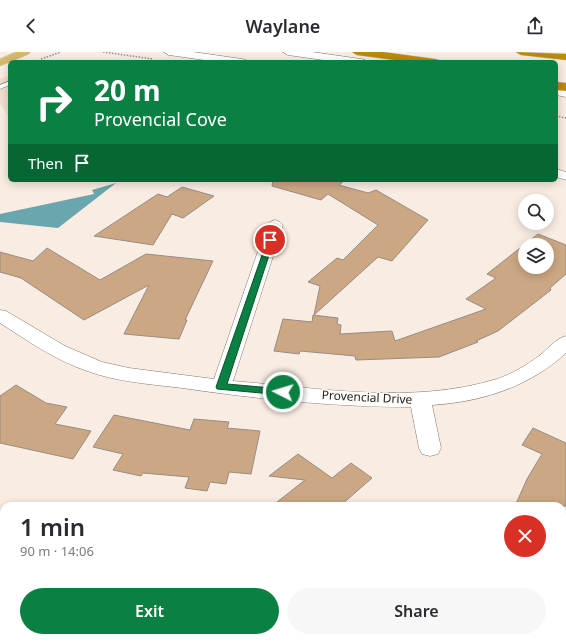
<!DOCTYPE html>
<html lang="en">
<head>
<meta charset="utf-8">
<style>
  :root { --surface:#fff; --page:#f7f7f7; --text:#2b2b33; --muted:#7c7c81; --accent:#0b8043 }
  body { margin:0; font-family:"Noto Sans",sans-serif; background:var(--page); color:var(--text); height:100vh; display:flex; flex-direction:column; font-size:15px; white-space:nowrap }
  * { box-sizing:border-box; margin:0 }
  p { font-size:13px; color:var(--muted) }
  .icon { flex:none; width:22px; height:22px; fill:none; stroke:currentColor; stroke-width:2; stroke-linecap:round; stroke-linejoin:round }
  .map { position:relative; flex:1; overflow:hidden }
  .panel { position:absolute; left:0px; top:450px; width:566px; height:140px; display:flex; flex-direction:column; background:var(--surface); border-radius:12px 12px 0 0; box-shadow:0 2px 10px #0003 }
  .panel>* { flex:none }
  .guide { position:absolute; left:8px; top:8px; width:550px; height:122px; border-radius:6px; box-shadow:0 2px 10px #0003; background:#0b8043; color:#fff; overflow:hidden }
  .fabs { position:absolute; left:518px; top:142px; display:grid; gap:8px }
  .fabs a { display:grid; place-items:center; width:36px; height:36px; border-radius:50%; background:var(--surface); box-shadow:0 2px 10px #0003; font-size:20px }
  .pin { position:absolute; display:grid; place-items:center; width:34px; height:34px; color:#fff; margin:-17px; border:2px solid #fff; border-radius:50%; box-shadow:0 1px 4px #0007 }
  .me { position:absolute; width:44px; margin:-22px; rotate:275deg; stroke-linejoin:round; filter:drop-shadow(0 0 3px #0008) }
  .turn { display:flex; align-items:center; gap:14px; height:84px; padding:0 20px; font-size:18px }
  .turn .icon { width:52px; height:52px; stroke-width:2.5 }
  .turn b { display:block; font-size:28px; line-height:34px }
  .then { display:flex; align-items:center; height:38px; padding:0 20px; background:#0003; gap:8px; font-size:15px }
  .round { display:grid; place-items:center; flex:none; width:42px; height:42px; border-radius:21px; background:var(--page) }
  .headline { display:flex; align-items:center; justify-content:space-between; height:68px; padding:0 20px }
  h1 { font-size:24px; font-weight:600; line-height:30px }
  .primary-button { display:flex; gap:8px; margin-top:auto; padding:8px 20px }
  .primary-button a { flex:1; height:46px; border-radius:24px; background:var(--accent); color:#fff; font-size:16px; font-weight:600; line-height:46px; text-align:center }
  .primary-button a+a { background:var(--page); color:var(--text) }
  header { display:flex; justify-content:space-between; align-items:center; height:52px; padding:0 20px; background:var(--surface); font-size:18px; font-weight:600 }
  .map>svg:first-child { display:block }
  .built { fill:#f1ded0 }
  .water { fill:#6aa6ad }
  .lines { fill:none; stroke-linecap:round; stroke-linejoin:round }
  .stream { fill:#6aa6ad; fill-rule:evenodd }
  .building { fill:#cba784; stroke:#978d84; fill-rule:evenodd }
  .service-casing { stroke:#827870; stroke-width:1 }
  .minor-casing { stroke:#827870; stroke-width:1 }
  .secondary-casing { stroke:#827870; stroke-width:1 }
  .primary-casing { stroke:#cfcece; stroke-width:1 }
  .motorway-casing { stroke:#cfcece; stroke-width:1 }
  .path { stroke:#99918b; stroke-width:1.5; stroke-dasharray:1.5 1.5; stroke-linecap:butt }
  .service { fill:#fff; fill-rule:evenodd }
  .minor { fill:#fff; fill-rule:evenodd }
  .secondary { fill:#fff; fill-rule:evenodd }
  .primary { fill:#d6b96b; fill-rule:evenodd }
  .motorway { fill:#bb8a08; fill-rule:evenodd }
  .route { fill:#0b8043; stroke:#07532c }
  .labels { text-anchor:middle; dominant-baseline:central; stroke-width:3; stroke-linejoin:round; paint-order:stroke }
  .street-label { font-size:12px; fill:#25211e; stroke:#fefcfa }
</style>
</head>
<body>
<header><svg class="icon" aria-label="back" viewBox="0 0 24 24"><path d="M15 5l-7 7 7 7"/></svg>Waylane<svg class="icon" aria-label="share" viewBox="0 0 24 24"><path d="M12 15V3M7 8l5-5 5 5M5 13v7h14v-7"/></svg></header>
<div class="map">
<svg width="566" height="590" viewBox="0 0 566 590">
  <rect width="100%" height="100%" fill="#f8ece3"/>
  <path class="built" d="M10,23v44l-10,-16v-24z"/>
  <path class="water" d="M116,131l-58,45 -58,-6v-8l94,-20 -2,-4z"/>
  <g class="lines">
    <path class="stream" d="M566,578v12h-11l2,-4h5v-6z"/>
  </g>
  <path class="building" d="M273,128h72l-6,5 29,8 8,-3 52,30 -36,41 -14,-4 -64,58 6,-29 -12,-4 29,-24 6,2 35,-35 -50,-31 -7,6 -49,-14z
    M182,135l32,9 -31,22 -11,-4 -19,31 -59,-9 64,-42 9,3z
    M538,182l28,11v29l-16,14 1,2 -53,41 -22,10 2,1 -39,15 -83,3 -1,-4 -55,-5 -1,3 -25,-3 9,-32 29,3 1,-7 25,3 -1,6 4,1 -1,9 52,-3 3,10 91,-32 -20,-10 30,-21 -9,-4zM525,193h22v22h-22z
    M47,196l53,32 46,-26 67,7 -28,59h2l-8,19 -55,-5 25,-49 -65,35 -63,-42 -21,-6v-20l33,9z
    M16,333l30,18 21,4 -12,17 36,7 -18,28 -73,-16v-47z
    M114,363l76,15 4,-11 35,3 -2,6 33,3 -9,43 -22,-2 -3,12 -16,-2 -3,9 -22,-3 4,-11 -46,-4 -2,3 -28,-6 10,-16 -30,-7z
    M533,376l33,15v63h-51l12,-27 15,-25 -20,-9z
    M298,402l34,24 19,-15 21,15 -32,28h-68l33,-26 -36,-4z"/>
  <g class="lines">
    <defs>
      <path id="service" d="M10,29v4l-10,4v-4z"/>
      <path id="minor" d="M556,117l10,3v8l-10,-3z
        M275,168l5,2 3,3 -50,156c86,7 179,24 264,-2 15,-5 30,-14 42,-23 9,-7 16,-17 27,-20v17c-37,34 -85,49 -134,52l9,43 -3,6 -8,2 -8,-2 -3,-6 -8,-41c-76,0 -154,-8 -229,-19 -32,-4 -65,-6 -95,-17 -32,-11 -59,-30 -87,-48v-13l6,1 59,35 37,16 27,6 85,11 53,-154 3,-3z"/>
      <path id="secondary" d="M164,0h29l49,7 4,1 2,2h-30l-49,-7z
        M283,0h29l49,7 4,1 2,2h-30l-49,-7z
        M556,35l10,2v8l-10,-2z"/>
      <path id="primary" d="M16,0h14l-1,2 -29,12v-7z"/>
      <path id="motorway" d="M352,0h31l52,7 4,1 2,2h-32l-52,-7z
        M516,0l50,2v6l-45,-5z
        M556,30l10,1v8l-10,-1z"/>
    </defs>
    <use href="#service" class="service-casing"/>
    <use href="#minor" class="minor-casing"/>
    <use href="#secondary" class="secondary-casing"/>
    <use href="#primary" class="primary-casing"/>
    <use href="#motorway" class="motorway-casing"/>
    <path class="path" d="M103,0l50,7
      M41,7l20,-7
      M556,64l10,2"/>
    <use href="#service" class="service"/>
    <use href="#minor" class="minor"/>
    <use href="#secondary" class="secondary"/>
    <use href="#primary" class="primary"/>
    <use href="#motorway" class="motorway"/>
  </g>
  <path class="route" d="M268,186h5l1,2 -47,144 56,5 5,3 -5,3 -66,-6 -1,-2z"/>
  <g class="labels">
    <g class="street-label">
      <text transform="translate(367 345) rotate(3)">Provencial Drive</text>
    </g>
  </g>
</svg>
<div class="fabs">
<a><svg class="icon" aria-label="search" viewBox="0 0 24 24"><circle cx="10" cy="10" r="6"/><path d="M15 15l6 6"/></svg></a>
<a><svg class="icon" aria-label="layers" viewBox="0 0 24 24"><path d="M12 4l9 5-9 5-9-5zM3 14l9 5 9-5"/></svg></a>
</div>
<div class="pin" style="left:270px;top:188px;background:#d93025"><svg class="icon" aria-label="arrive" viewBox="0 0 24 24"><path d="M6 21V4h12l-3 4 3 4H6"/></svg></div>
<svg class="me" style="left:283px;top:340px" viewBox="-20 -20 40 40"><circle r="17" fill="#0b8043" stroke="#fff" stroke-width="3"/><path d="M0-11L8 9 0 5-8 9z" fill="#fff"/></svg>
<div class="guide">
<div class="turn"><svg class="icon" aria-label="right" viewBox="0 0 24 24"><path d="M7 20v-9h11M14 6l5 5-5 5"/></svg><div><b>20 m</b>Provencial Cove</div></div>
<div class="then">Then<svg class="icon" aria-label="arrive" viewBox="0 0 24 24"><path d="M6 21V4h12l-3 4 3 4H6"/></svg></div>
</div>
<section class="panel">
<div class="headline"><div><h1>1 min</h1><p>90 m · 14:06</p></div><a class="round" style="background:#d93025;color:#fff"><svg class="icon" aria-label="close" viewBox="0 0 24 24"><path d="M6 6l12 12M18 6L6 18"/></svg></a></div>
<div class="primary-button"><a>Exit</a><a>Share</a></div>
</section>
</div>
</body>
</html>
